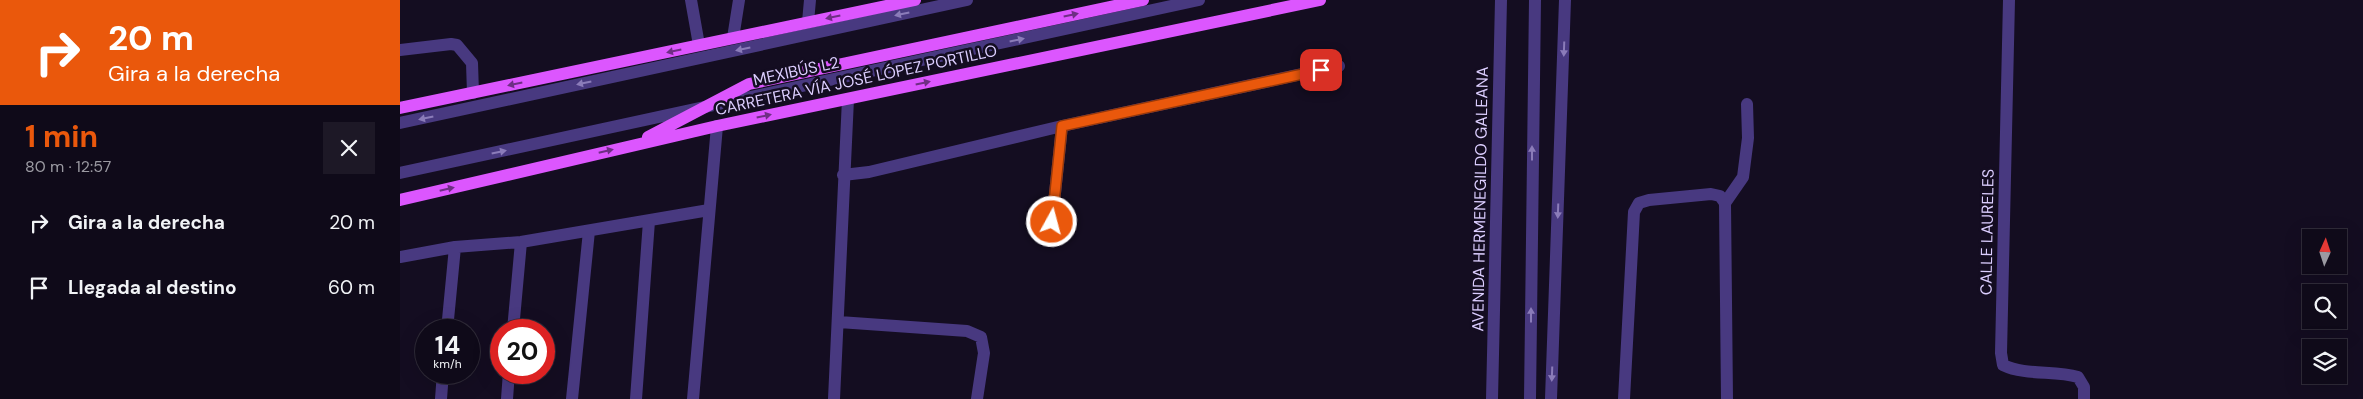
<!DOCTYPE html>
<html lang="es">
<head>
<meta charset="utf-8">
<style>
  :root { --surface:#0f0a19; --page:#1d1826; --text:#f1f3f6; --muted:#9b9aa2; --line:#2f2b38; --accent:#ea580c }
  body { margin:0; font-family:"DM Sans",sans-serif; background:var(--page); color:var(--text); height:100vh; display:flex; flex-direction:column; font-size:19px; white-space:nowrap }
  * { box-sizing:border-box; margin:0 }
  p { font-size:16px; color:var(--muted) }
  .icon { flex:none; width:28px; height:28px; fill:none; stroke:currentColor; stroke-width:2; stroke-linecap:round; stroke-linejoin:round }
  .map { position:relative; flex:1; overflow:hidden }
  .details { display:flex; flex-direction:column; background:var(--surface); width:400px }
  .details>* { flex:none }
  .guide { background:#ea580c; color:#fff; overflow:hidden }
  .needle { width:32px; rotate:3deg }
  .buttons { position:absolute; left:1902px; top:229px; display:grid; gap:10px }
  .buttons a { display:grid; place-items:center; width:45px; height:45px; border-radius:0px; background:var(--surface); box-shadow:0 5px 20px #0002,0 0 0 1px var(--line); font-size:25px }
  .speed { position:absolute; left:15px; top:319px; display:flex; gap:10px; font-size:25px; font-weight:700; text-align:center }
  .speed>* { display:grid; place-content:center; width:65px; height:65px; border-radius:50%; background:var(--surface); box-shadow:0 5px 20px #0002,0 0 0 1px var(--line); line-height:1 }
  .speed small { font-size:12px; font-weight:400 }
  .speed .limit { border:8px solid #d22; background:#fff; color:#111 }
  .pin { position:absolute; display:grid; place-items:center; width:42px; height:42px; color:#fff; margin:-21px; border-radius:10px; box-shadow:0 2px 8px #0006 }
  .me { position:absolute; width:55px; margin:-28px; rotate:7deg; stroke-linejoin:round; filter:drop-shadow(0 0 4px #0008) }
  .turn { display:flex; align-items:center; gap:18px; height:105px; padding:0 25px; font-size:22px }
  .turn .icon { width:65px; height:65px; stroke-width:2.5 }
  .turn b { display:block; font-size:35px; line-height:42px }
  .round { display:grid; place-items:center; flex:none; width:52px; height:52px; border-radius:0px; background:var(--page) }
  .head { display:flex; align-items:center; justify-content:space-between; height:85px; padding:0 25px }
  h1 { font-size:30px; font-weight:700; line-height:38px; color:var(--accent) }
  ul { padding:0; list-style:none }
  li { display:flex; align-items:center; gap:15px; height:65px; padding:0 25px }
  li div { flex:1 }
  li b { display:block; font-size:19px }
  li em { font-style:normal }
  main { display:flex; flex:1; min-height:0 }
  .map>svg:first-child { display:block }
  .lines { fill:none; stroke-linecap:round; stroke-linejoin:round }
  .minor { stroke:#483980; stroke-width:12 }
  .major { stroke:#dc56fe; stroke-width:12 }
  .oneway { fill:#8b7cb9 }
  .oneway2 { fill:#6e2e84 }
  .route-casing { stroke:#983908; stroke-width:12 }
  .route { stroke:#ea580c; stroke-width:9 }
  .labels { text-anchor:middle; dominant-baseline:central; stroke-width:5; stroke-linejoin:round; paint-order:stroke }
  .street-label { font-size:16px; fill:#dcceff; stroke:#140d21 }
</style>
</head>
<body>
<main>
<section class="details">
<div class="guide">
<div class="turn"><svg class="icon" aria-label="right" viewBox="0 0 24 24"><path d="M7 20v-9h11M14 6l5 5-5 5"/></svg><div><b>20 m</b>Gira a la derecha</div></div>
</div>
<div class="head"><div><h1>1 min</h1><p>80 m · 12:57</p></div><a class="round"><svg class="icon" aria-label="close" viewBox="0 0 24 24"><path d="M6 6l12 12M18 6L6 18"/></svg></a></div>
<ul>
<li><svg class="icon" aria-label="right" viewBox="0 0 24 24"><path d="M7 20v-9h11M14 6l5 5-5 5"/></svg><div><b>Gira a la derecha</b></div><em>20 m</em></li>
<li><svg class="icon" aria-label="arrive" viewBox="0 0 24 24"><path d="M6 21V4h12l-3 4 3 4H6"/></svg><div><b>Llegada al destino</b></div><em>60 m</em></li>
</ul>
</section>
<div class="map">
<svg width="1963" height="399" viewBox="0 0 1963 399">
  <rect width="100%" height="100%" fill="#140d21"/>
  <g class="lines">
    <path class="minor" d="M291,0l8,45
      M1609,0l-8,353 2,12c23,11 51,5 75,12l6,10v12
      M408,22l2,-22
      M333,38l6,-38
      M0,50l51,-6 6,1 15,18 1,30
      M0,123l567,-123
      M0,173l799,-173
      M443,175l26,-3 193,-46 277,-60
      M1325,203l18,-26 5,-39 -1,-34
      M652,222l10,-96
      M0,257l55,-10 66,-5 188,-32
      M439,322l128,9 14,6 3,16 -7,46
      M47,330l8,-83
      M113,330l8,-88
      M41,399l2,-27
      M107,399l2,-27
      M172,399l17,-168
      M236,399l13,-178
      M293,399l24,-273
      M434,399l14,-300
      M1092,399l9,-399
      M1130,399l5,-399
      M1151,399l14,-399
      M1224,399l10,-187 5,-9 10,-3 62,-6 9,2 5,7 2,196"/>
    <path class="major" d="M0,108l515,-108
      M248,137l101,-53 394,-84
      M0,200l317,-74 603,-126"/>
  </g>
  <defs><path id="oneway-solid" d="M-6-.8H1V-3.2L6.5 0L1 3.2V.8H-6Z" transform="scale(1.25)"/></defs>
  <g class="oneway">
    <use href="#oneway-solid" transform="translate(502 14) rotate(168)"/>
    <use href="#oneway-solid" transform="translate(617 40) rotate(-12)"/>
    <use href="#oneway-solid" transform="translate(343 49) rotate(168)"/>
    <use href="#oneway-solid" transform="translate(1164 49) rotate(92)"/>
    <use href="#oneway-solid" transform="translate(184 83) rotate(168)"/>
    <use href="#oneway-solid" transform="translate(26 118) rotate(168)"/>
    <use href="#oneway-solid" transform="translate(99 152) rotate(-12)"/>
    <use href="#oneway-solid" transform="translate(1132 153) rotate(-90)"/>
    <use href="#oneway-solid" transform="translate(1158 211) rotate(92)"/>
    <use href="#oneway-solid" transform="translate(1131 315) rotate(-90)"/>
    <use href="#oneway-solid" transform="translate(1152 374) rotate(92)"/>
  </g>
  <g class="oneway2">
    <use href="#oneway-solid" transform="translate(671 15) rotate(-12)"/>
    <use href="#oneway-solid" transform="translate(433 17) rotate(168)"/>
    <use href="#oneway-solid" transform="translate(274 51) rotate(168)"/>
    <use href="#oneway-solid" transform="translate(523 83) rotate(-12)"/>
    <use href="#oneway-solid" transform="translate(115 84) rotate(168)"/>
    <use href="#oneway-solid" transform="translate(364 116) rotate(-12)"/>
    <use href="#oneway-solid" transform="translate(206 151) rotate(-13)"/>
    <use href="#oneway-solid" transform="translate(47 189) rotate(-13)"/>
  </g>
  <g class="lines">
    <defs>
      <path id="route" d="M652,222l10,-96 259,-56"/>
    </defs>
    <use href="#route" class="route-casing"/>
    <use href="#route" class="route"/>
  </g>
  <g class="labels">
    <g class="street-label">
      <text transform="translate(396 71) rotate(-12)">MEXIBÚS L2</text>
      <text transform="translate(456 80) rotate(-12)">CARRETERA VÍA JOSÉ LÓPEZ PORTILLO</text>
      <text transform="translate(1080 199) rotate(-89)">AVENIDA HERMENEGILDO GALEANA</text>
      <text transform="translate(1587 232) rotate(-89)">CALLE LAURELES</text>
    </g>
  </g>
</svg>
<div class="buttons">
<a><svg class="needle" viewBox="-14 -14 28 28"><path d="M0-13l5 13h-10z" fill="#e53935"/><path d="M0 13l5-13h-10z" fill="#9b9aa2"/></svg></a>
<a><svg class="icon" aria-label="search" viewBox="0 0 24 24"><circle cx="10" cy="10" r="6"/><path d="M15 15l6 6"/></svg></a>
<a><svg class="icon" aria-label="layers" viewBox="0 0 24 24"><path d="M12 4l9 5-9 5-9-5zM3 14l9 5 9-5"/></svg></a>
</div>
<div class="speed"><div>14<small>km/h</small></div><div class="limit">20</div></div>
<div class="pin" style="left:921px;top:70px;background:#d93025"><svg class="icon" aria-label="arrive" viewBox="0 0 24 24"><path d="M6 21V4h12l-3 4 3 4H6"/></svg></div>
<svg class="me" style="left:652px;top:222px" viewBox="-20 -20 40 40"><circle r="17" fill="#ea580c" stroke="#fff" stroke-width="3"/><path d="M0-11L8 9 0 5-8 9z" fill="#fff"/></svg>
</div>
</main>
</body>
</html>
